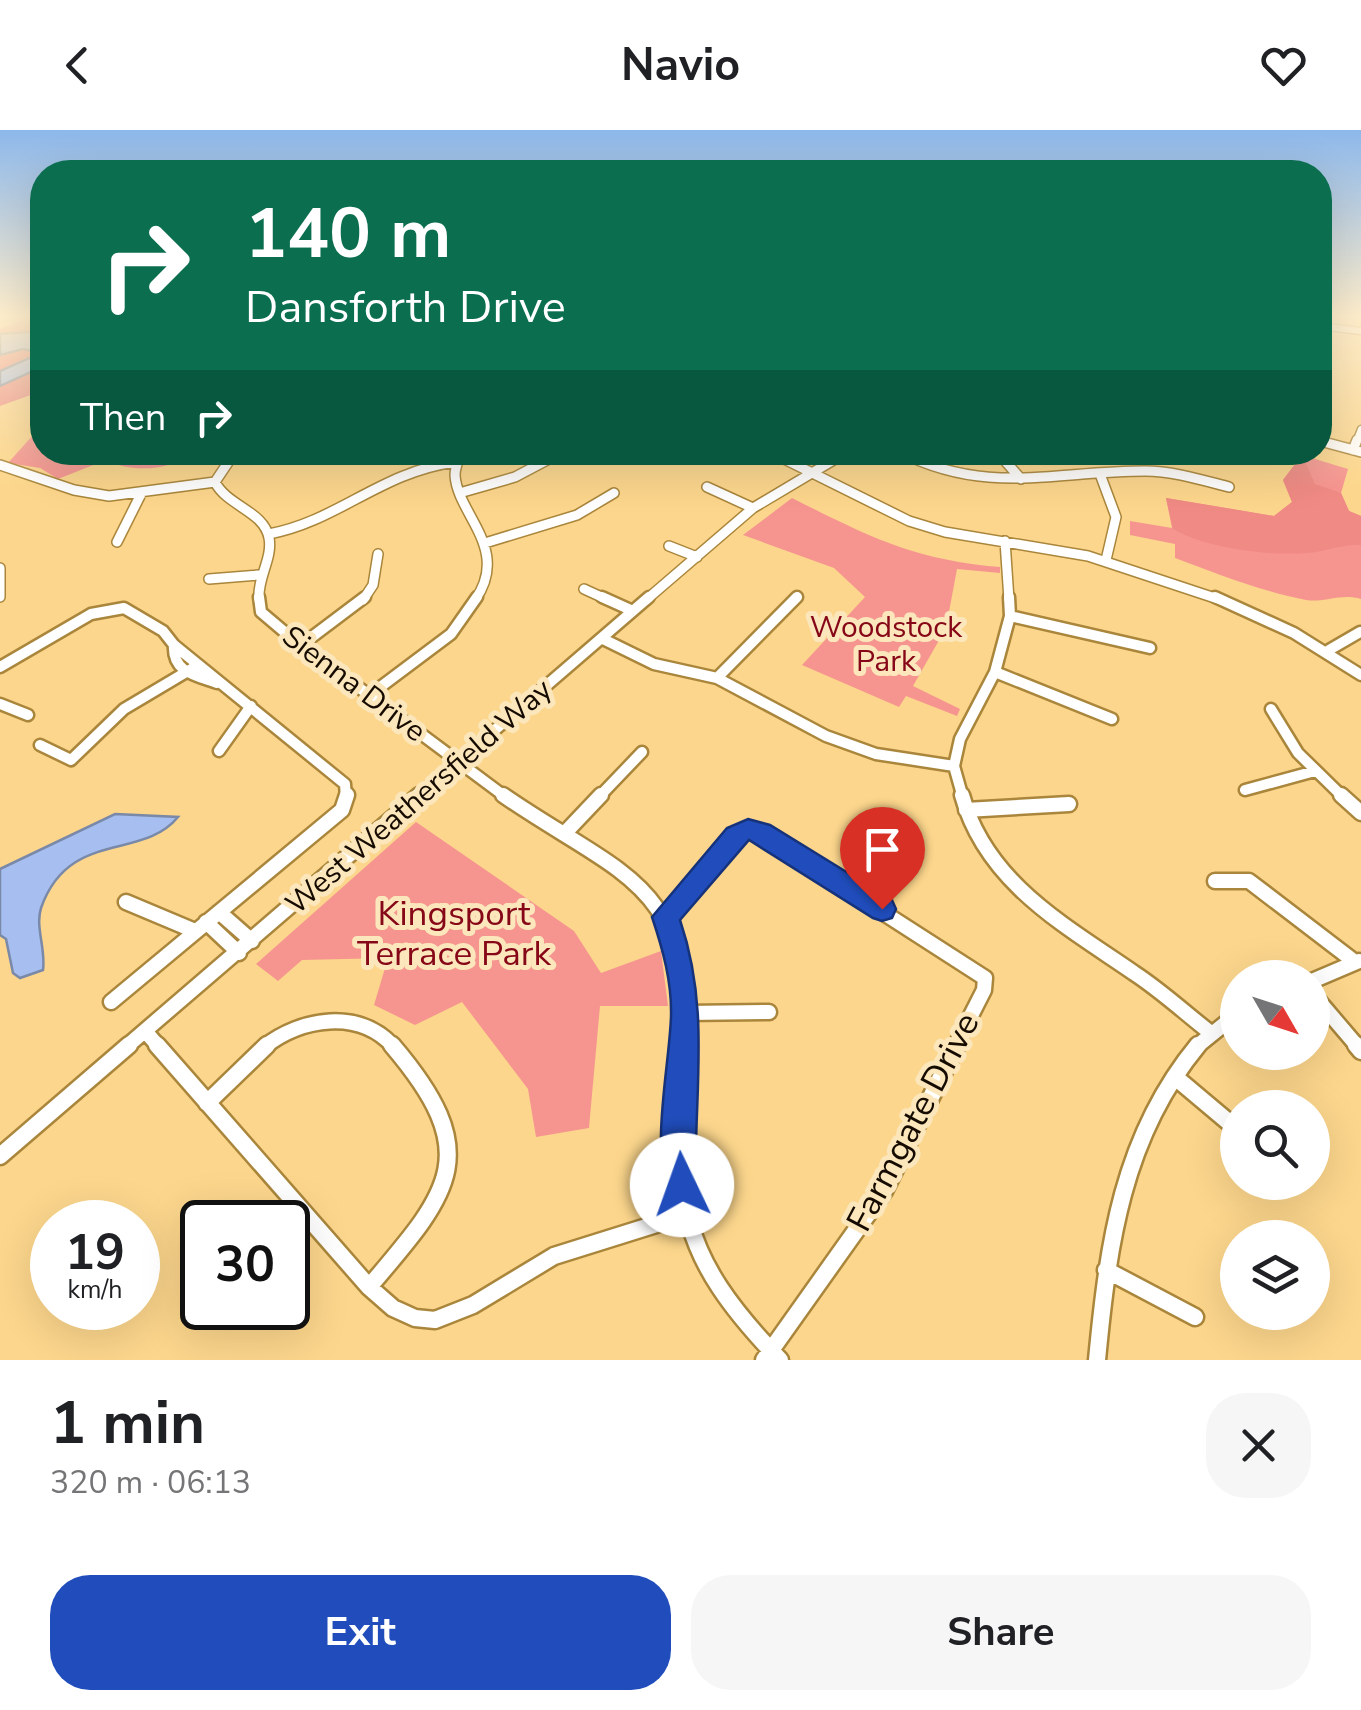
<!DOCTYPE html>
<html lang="en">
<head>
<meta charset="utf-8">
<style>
  :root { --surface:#fff; --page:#f6f6f6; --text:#202124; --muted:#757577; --accent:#204dbb }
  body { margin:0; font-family:"Nunito Sans",sans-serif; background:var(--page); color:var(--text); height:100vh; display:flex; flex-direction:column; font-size:38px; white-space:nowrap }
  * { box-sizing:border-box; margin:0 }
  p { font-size:32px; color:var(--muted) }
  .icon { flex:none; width:55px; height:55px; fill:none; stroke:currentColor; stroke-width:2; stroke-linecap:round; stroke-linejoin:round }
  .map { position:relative; height:1230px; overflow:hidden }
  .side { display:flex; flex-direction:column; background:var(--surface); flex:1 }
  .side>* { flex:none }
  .top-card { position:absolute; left:30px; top:30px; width:1302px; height:305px; border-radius:40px; box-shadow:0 10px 40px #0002; background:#0b6e4f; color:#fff; overflow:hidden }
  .needle { width:65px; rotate:129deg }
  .fabs { position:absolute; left:1220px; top:830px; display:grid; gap:20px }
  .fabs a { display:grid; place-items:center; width:110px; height:110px; border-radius:50%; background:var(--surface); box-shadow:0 10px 40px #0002; font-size:50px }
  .speed { position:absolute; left:30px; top:1070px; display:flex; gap:20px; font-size:50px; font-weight:700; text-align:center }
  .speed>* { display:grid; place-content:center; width:130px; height:130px; border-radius:50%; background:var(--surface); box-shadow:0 10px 40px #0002; line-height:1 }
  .speed small { font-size:25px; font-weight:400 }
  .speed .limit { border:5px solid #111; border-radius:15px; background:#fff; color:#111 }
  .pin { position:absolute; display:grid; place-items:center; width:85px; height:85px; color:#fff; margin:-102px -42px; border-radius:50% 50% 50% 0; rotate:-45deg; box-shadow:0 0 10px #0007 }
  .pin .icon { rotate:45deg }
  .me { position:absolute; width:110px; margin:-55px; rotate:357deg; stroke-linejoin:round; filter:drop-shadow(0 0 8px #0008) }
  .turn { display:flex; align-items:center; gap:35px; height:210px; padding:0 50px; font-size:45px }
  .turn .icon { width:130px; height:130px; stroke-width:2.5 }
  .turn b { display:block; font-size:70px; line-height:85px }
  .then { display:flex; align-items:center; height:95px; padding:0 50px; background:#0003; gap:20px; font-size:38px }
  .round { display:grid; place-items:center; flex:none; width:105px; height:105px; border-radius:40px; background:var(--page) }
  .summary { display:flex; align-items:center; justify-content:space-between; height:170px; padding:0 50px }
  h1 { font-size:60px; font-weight:700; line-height:75px }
  .primary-button { display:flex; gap:20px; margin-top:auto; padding:20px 50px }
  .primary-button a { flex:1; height:115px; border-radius:40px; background:var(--accent); color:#fff; font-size:40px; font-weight:700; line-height:115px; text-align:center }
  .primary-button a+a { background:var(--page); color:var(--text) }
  header { display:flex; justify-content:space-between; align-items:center; height:130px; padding:0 50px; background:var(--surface); font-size:45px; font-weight:700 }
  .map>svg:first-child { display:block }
  .green { fill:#f69590 }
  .forest { fill:#ef8a84 }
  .water { fill:#a6bff0; stroke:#7a89a8; stroke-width:2.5 }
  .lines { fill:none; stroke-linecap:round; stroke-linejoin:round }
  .minor-far4-casing { stroke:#a9863b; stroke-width:9 }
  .minor-far3-casing { stroke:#a9863b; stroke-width:12 }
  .minor-far2-casing { stroke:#a9863b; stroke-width:15 }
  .minor-far1-casing { stroke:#a9863b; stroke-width:19 }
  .minor-casing { stroke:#a9863b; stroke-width:21 }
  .minor-far4 { stroke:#fff; stroke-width:6 }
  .minor-far3 { stroke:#fff; stroke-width:9 }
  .minor-far2 { stroke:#fff; stroke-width:10 }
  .minor-far1 { stroke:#fff; stroke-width:14 }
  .minor { stroke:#fff; stroke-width:16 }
  .route { fill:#204dbb; stroke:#15327a; stroke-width:2.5 }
  .labels { text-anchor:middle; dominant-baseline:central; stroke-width:10; stroke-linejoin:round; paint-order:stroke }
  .park-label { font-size:30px; fill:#860718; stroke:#fce6bb }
  .street-label { font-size:30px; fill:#150b00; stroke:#fce6bb }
  .near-park-label { font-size:35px; fill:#860718; stroke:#fce6bb }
  .near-street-label { font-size:35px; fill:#150b00; stroke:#fce6bb }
</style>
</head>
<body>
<header><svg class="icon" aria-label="back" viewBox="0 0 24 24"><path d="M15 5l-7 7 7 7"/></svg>Navio<svg class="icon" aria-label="heart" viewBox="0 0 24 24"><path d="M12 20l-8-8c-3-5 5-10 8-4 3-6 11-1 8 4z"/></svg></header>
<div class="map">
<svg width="1361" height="1230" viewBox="0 0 1361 1230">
  <rect width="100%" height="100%" fill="#fcd68c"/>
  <path class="green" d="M42,295v27l149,1c-19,18 -61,20 -85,7l-48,19 -18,-11 -32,-5z
    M1302,325l46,14 -7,24 8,18 12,5v83c-20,-6 -36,4 -55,1 -46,-9 -88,-26 -131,-42v-14l-45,-9v-14l42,7 -6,-30 108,18 18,-14 -9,-22z
    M792,368c76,38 121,62 208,69v6l-43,-4 -11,59 -33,58 47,23 -3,7 -51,-20 -7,11 -97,-42 63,-68 -31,-29 -91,-33z
    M416,692l158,109 27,42 60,-22 7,55h-68l-11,122 -53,9 -8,-48 -66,-87 -47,23 -41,-20 14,-47 -86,2 -24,21 -22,-17z"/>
  <path class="forest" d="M31,186h11v75l-42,15v-77z
    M1302,325l13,29 26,9 8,18 12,5v29c-21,-1 -36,7 -55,8 -39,3 -100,-5 -133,-24l-7,-31 108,18 18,-14 -9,-22z"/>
  <path class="water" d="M42,201v36l-42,19v-15l41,-18 -18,-4 -23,6v-21z
    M115,684l63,3c-36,44 -109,12 -137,91 -6,19 5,41 2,62l-23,8 -7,-5 -7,-34 -6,-4v-66z"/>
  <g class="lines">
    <defs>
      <path id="minor-far4" d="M1320,196l41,5
        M1320,311l4,1
        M1356,312l5,-13"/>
      <path id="minor-far3" d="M1320,311l41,11
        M1353,320l4,-10
        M235,322l-20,30c12,24 49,29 54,56 4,20 -12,40 -10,62
        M283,322l10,6
        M461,322c-2,6 -6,16 -6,23 2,39 56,74 20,125
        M770,322l139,69 36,11 143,24 133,44
        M900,322c87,44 154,19 245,19 28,0 57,9 84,16
        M1006,332l15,17
        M0,335l74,25 35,6 106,-14
        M1100,344l16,43 -10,43
        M707,357l46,21
        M463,362l52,-15 34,-18
        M269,404c69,-13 112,-62 186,-72
        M1005,411l4,59
        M117,412l24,-48
        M485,413l92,-28 37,-22
        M669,416l28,11
        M0,438v29
        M209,449l49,-4
        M584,459l24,11
        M363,470l10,-15 5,-31
        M646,470l107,-92 94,-56
        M794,470l3,-3"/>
      <path id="minor-far2" d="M259,467l2,15 26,22 220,164
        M602,467l31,14
        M1215,467l79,36 67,42
        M1010,486l140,32
        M603,509l51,25 63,14 109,58 50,18 78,12
        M174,515c-2,27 21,30 43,38
        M300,516l65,-49
        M1329,520l31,-18
        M0,537l91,-53 33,-6 39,23 11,14 171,139 1,14
        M995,542l117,47
        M717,548l80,-81
        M371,564l80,-60 26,-37
        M0,574l28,11
        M1271,579l27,44 46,45
        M40,615l31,15 53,-51 74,-44
        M219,621l32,-45
        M1245,660l70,-19
        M416,668l233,-201
        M598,668l44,-46
        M963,668l-9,-32 6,-27 35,-67 15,-56 -1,-19"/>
      <path id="minor-far1" d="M503,665c117,81 190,86 182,252
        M962,665c24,88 104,131 172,178 26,17 49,38 73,57
        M1341,665l20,18
        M966,680l103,-6
        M564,704l37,-39
        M1215,751h34l106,81
        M126,772l69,29
        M219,782l33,29
        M666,787l69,-82 20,-5 230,148 -1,12 -29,57
        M206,792l33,31
        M1312,851l47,-20
        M1312,863l46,54
        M111,872l231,-192 5,-15
        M686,883l83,-1
        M146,902l13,15
        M126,917l293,-252
        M264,917c37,-29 95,-39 130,0
        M1196,917l42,-34"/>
      <path id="minor" d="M157,915l212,242 24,21 22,10 20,2 38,-15 81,-49 131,-41
        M685,915c-7,151 -17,199 95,315
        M1356,915l5,6
        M1175,947l63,53
        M207,973l60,-58
        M0,1026l129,-111
        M1106,1140l89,47
        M369,1157c82,-96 116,-133 23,-242
        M764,1230l120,-169 73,-146
        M1097,1230c11,-115 25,-223 101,-315"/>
    </defs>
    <use href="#minor-far4" class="minor-far4-casing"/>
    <use href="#minor-far3" class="minor-far3-casing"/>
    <use href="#minor-far2" class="minor-far2-casing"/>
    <use href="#minor-far1" class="minor-far1-casing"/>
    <use href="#minor" class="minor-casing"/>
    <use href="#minor-far4" class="minor-far4"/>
    <use href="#minor-far3" class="minor-far3"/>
    <use href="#minor-far2" class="minor-far2"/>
    <use href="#minor-far1" class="minor-far1"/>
    <use href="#minor" class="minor"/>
  </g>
  <linearGradient id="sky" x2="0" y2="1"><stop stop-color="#8db8eb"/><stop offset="0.52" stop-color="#feedcb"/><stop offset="1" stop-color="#feedcb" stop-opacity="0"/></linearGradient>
  <rect width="1361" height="358" fill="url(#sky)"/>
  <path class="route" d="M748,689l22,6 122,75 4,9 -4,9 -10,3 -9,-3 -124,-78 -69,80c26,77 18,144 16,223 -1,19 5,36 -2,54l-12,5 -12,-5c-20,-47 -1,-128 1,-180 1,-35 -8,-67 -19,-100l75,-89z"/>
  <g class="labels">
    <g class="park-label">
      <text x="886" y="497">Woodstock<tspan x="886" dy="34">Park</tspan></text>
    </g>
    <g class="street-label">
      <text transform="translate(354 554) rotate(37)">Sienna Drive</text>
      <text transform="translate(419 667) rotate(-41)">West Weathersfield Way</text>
    </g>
    <g class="near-park-label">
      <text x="454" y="783">Kingsport<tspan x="454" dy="40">Terrace Park</tspan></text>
    </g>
    <g class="near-street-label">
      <text transform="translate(913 992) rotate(-62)">Farmgate Drive</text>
    </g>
  </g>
</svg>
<div class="fabs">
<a><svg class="needle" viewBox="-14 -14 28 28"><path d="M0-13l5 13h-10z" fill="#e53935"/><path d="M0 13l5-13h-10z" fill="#757577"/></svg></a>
<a><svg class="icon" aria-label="search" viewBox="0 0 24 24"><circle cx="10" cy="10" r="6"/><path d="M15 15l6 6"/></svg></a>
<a><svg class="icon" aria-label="layers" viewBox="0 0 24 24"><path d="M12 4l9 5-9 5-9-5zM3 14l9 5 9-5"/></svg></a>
</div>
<div class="speed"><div>19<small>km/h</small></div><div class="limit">30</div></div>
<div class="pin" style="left:882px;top:779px;background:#d93025"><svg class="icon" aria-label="arrive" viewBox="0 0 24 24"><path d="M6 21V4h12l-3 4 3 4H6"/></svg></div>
<svg class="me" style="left:682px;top:1055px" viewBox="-20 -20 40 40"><circle r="19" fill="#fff"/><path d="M0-13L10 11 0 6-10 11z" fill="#204dbb"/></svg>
<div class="top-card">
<div class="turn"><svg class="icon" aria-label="right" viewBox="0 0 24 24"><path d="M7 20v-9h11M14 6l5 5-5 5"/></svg><div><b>140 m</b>Dansforth Drive</div></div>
<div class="then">Then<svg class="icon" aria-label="right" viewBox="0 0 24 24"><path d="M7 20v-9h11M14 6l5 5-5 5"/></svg></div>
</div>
</div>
<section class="side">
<div class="summary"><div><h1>1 min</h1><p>320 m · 06:13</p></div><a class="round"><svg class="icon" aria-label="close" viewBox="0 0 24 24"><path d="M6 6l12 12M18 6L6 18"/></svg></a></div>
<div class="primary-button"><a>Exit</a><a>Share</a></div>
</section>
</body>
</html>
